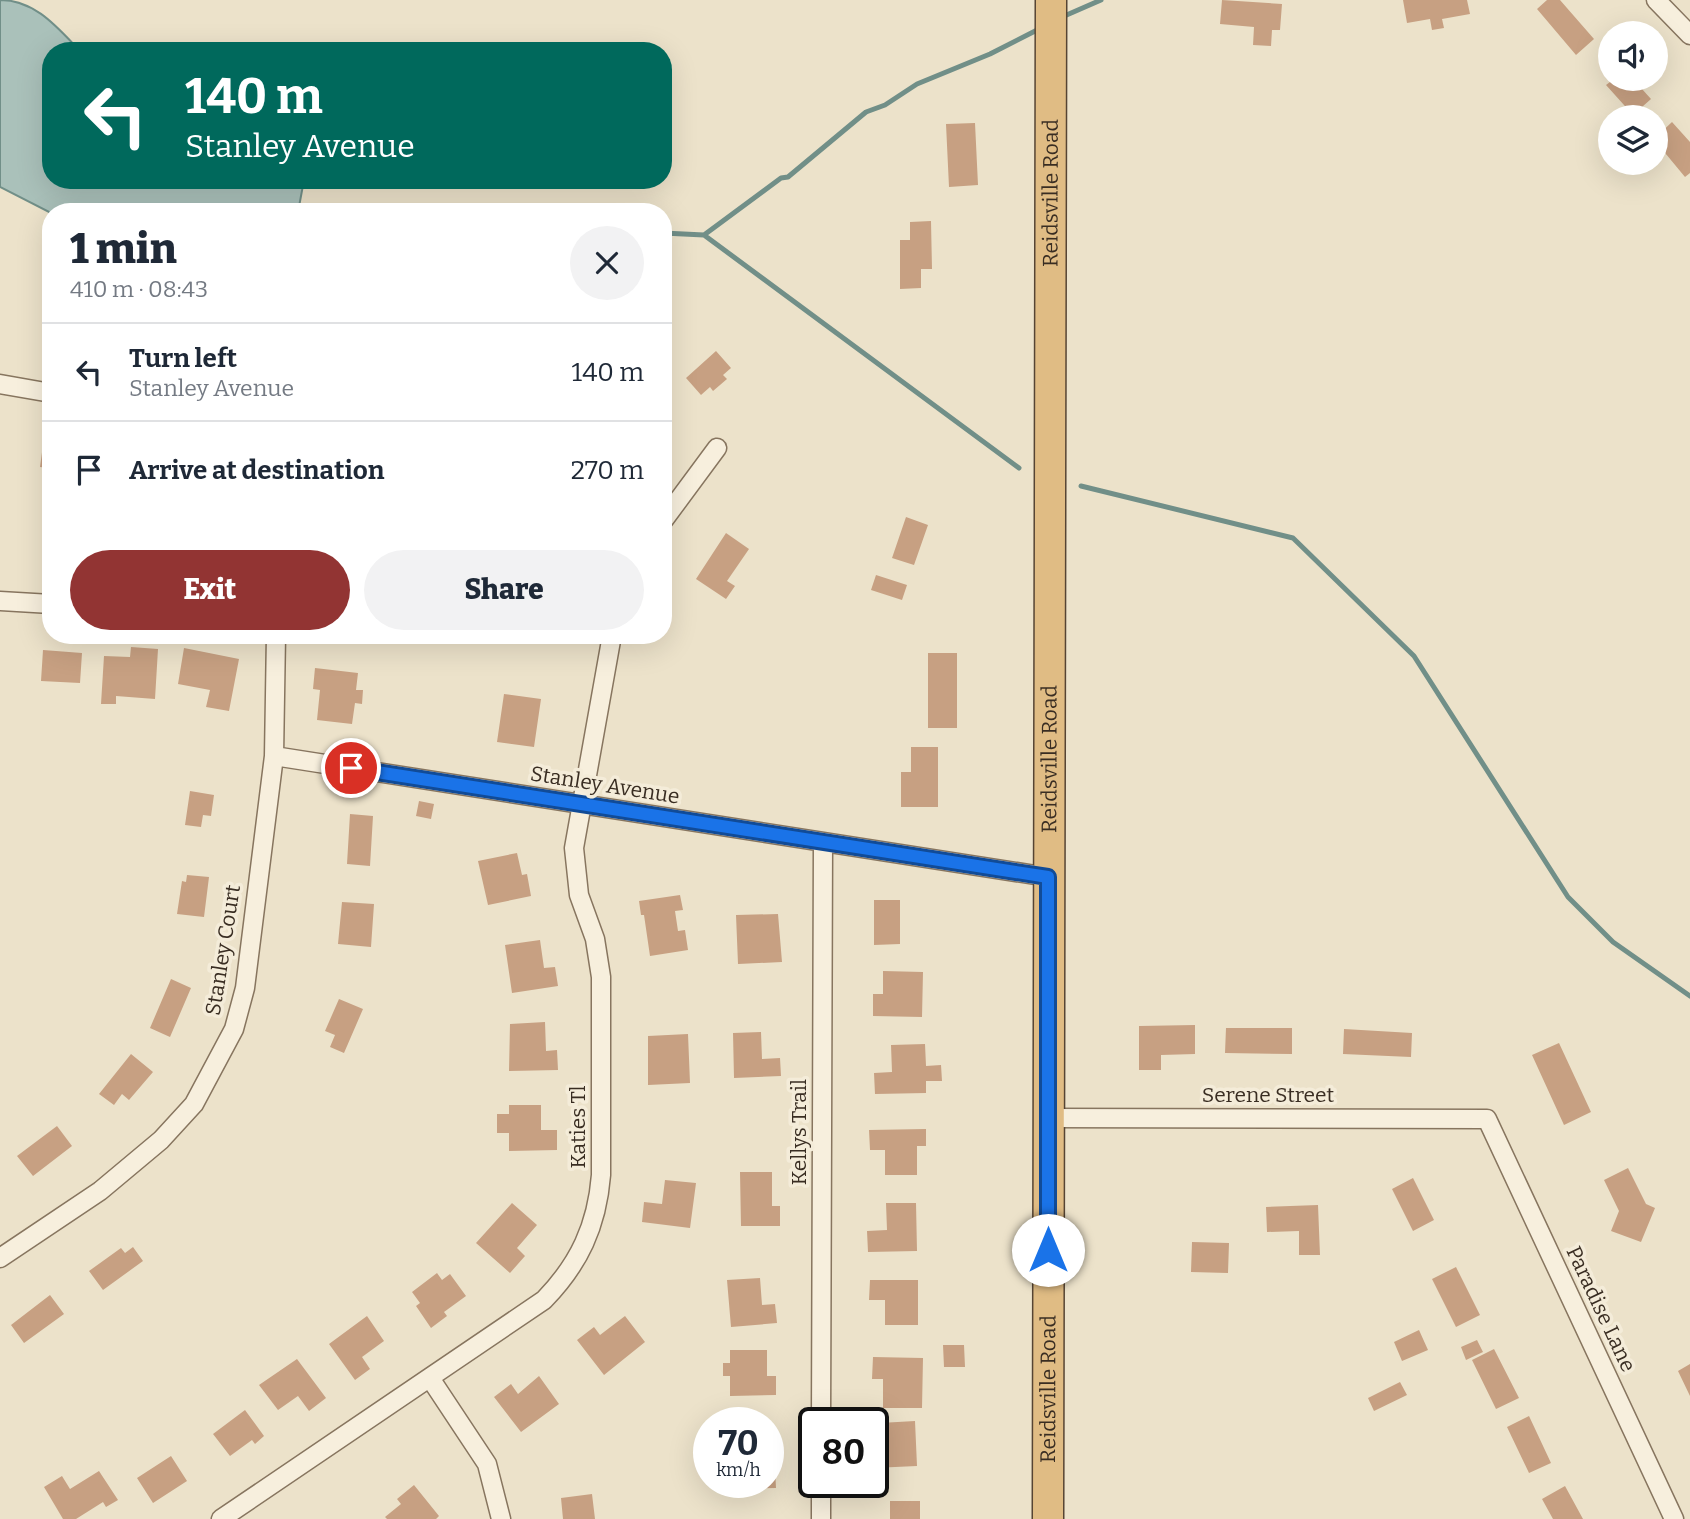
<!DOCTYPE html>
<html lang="en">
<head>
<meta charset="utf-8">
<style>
  :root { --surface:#fff; --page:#f2f2f3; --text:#1f2937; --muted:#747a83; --line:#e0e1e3; --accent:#923433 }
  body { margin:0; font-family:Bitter,serif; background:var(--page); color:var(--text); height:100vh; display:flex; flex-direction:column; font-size:26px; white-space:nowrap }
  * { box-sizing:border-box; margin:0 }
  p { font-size:23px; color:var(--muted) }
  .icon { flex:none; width:38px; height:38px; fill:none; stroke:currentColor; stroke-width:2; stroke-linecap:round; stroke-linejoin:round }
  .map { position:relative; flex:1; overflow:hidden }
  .sheet { position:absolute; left:42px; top:203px; width:630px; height:441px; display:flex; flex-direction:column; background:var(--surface); border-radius:28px; box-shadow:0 7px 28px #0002 }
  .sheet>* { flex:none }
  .top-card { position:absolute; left:42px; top:42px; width:630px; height:147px; border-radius:28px; box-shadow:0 7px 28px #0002; background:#00695c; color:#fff; overflow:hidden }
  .buttons { position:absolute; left:1598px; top:21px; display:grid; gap:14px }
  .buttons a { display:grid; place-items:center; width:70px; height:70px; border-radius:50%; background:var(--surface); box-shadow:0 7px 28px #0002; font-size:35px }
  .speed { position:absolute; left:693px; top:1407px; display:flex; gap:14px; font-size:35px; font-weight:700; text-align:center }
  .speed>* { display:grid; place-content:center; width:91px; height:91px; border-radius:50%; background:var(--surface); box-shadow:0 7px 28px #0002; line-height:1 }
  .speed small { font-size:18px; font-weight:400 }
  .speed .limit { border:4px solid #111; border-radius:10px; background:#fff; color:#111 }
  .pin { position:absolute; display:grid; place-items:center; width:60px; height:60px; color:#fff; margin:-30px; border:4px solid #fff; border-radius:50%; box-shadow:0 2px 7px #0007 }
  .me { position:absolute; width:77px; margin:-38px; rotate:0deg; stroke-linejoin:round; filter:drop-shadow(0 0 5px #0008) }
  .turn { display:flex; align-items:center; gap:24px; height:147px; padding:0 28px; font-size:32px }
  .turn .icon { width:91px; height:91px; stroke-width:2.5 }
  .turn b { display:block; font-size:49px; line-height:60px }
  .round { display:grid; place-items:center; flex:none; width:74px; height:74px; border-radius:37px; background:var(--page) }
  .head { display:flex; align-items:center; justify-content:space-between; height:119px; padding:0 28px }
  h1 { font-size:42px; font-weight:800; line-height:52px }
  .button { display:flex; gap:14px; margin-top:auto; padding:14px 28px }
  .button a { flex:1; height:80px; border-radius:42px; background:var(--accent); color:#fff; font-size:28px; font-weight:800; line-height:80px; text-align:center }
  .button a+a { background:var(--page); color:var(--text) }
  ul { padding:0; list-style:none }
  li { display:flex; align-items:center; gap:21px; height:98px; padding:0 28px; border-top:2px solid var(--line) }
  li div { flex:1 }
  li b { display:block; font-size:26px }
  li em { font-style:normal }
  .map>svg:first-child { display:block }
  .water { fill:#aac1ba; stroke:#718f88; stroke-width:2 }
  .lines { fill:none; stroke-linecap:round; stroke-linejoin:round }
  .stream { stroke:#718f88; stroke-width:5 }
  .building { fill:#c7a082 }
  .minor-casing { stroke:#87755f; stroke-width:21 }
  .trunk-casing { stroke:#564433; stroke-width:33 }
  .minor { stroke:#f7efdd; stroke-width:18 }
  .trunk { stroke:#e0bc84; stroke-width:30 }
  .route-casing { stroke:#114b97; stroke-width:18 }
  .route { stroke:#1a73e8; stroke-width:12 }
  .labels { text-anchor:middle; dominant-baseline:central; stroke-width:7; stroke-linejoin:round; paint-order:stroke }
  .street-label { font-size:21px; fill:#392d22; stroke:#f4ecd9 }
</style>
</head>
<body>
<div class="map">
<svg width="1690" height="1519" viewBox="0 0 1690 1519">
  <rect width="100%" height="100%" fill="#ece2ca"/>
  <path class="water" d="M0,0c35,0 57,27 80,51h-29v129h253l-6,32 -247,1 -51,-26z"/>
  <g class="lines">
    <path class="stream" d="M1062,17l39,-17
      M663,233l41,2 315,233
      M704,235l77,-57 7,-1 78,-65 19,-7 32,-21 73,-30 51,-26
      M1081,486l212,52 121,118 154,241 45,45 77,54"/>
  </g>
  <path class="building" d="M1222,0l60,4 -2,26h-8l-1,16 -18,-1 1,-18 -34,-3z
    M1403,0h64l3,14 -28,5 2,9 -12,2 -2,-11 -23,4z
    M1547,0h13l34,39 -18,16 -39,-46z
    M1614,79h19l18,20 -18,16 -27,-30z
    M1672,122l18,20v31l-5,4 -29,-35v-5z
    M975,123l3,62 -29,2 -3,-63z
    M931,221l1,48h-11v19l-21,1v-49h10v-18z
    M716,351l15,17 -8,7 4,4 -14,12 -3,-4 -9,8 -15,-17z
    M45,430l6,1v49l-5,-1 2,-11 -8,-1z
    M906,517l22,8 -14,40 -22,-7z
    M726,533l23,16 -22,32 8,5 -9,13 -30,-20z
    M876,575l31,10 -5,15 -31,-10z
    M131,647l27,2 -3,50 -39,-3v8h-15l3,-48 26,1z
    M184,648l55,11 -10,52 -23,-4 4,-17 -32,-6z
    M43,650l39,3 -2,30 -39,-2z
    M928,653h29v75h-29z
    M315,668l43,5 -2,17h7l-1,14 -7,-1 -3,21 -35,-4 3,-30 -7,-1z
    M504,694l37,5 -7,48 -37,-5z
    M911,747h27v60h-37v-35h10z
    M190,791l24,4 -3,21 -8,-1 -2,12 -16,-2z
    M419,801l15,3 -3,15 -15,-3z
    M350,814l23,2 -3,50 -23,-2z
    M517,853l5,22 5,-1 4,22 -43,9 -10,-44z
    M187,875l22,2 -5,40 -27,-3 5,-33 4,1z
    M680,895l3,15 -8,1 3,20 7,-1 3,20 -38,6 -6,-41h-3l-2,-14z
    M874,900h26v44l-26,1z
    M342,902l32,2 -3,43 -33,-3z
    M778,914l4,48 -44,2 -2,-49z
    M540,940l4,28 11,-1 3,19 -46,7 -7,-48z
    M883,971l40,1 -1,45 -49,-1v-22h10z
    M171,979l20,9 -21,49 -20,-9z
    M339,999l24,10 -19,44 -14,-6 5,-12 -10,-4z
    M545,1022l1,29 11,-1 1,20 -49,1 1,-47z
    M1195,1025v29l-34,1v15h-22v-44z
    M1226,1028h66v26l-67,-1z
    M1344,1029l68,4 -1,24 -68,-3z
    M761,1032l1,27 18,-1 1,18 -47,2 -1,-45z
    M688,1034l2,49 -42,2v-49z
    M1559,1043l32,69 -27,13 -32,-70z
    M925,1044l1,22 15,-1 1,16h-16v12l-51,1 -1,-21 18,-1 -1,-27z
    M131,1054l22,18 -24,28 -7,-6 -8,11 -15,-11z
    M509,1105h32v25h16v20l-48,1v-18h-12v-19h12z
    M57,1126l15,20 -39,30 -16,-20z
    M926,1129v17h-9v29h-32v-25h-15l-1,-20z
    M1628,1168l18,36 9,4 -14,34 -30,-11 8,-20 -15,-31z
    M740,1172h32v34h8v20h-39z
    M1413,1178l21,42 -21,11 -21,-42z
    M665,1180l31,3 -6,45 -48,-6 2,-20 18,2z
    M512,1203l25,22 -20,23 8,8 -15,17 -34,-30z
    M886,1203h30l1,48 -49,1 -1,-21 20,-1z
    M1318,1205l2,50h-21v-24l-32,1 -1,-25z
    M1192,1242l37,1 -1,30 -37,-1z
    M133,1247l10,14 -40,29 -14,-19 32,-23 4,5z
    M1456,1267l24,48 -24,12 -24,-48z
    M437,1273l5,7 8,-6 16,22 -22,16 3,4 -16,12 -15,-22 4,-3 -8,-11z
    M760,1278l2,27 13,-1 2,19 -46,4 -4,-47z
    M870,1280h48v45h-33v-25h-16z
    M50,1295l14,19 -40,29 -13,-18z
    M367,1316l17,25 -22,16 8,12 -15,11 -26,-36z
    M625,1316l20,26 -41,33 -27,-35 17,-13 6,8z
    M1419,1330l9,20 -26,11 -8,-19z
    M1477,1340l6,12 -17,8 -5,-13z
    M943,1345h21l1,22h-21z
    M1494,1349l25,49 -23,11 -24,-49z
    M730,1350h37v26h9v19l-46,1v-20h-7v-13h7z
    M873,1357l50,1 -1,50h-39v-29h-11z
    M297,1359l29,39 -17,13 -11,-15 -20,14 -19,-25z
    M1690,1364v32l-12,-25z
    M539,1376l20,28 -38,28 -27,-35 17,-13 7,10z
    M1400,1382l7,13 -33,16 -6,-13z
    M245,1410l19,26 -9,8 -3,-4 -22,16 -17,-22z
    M1529,1416l22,47 -22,10 -22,-46z
    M915,1421l2,45 -44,2v-21h8l-1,-24z
    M171,1456l16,25 -34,22 -16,-25z
    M768,1468h7l1,20 -47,1v-7h39z
    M99,1471l19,29 -12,7 -3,-5 -27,17h-13l-19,-32 18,-11 8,13z
    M414,1485l25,31 -3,3h-49l-2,-2 16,-13 -4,-5z
    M1565,1486l18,33h-30l-11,-20z
    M592,1494l3,25h-32l-2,-21z
    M890,1501h30v18h-30z"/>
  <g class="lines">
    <defs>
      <path id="minor" d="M1656,0l34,35
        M0,384l51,9
        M663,521l54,-73
        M0,601l51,3
        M274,756l774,121
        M1048,1118l439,1 187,400
        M0,1258l100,-67 61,-51 33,-36 40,-75 11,-41 29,-232 2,-121
        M430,1378l57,86 14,55
        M821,1423l2,-581
        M221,1519l323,-219c35,-36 53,-74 57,-125v-198l-6,-38 -16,-44 -5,-47 38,-213
        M821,1519v-37"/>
      <g id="trunk">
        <path id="s1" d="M1048,1519l3,-1519"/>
      </g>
    </defs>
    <use href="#minor" class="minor-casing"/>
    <use href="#trunk" class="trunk-casing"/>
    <use href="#minor" class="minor"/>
    <use href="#trunk" class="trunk"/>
  </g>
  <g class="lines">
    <defs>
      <path id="route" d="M351,768l697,109v373"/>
    </defs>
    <use href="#route" class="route-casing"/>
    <use href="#route" class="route"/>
  </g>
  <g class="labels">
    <g class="street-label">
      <text stroke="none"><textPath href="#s1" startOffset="1326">Reidsville Road</textPath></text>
      <text stroke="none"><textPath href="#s1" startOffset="760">Reidsville Road</textPath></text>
      <text transform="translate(605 785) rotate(9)">Stanley Avenue</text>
      <text transform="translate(223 950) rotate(-81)">Stanley Court</text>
      <text x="1268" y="1095">Serene Street</text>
      <text transform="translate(578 1127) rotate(-90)">Katies Tl</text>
      <text transform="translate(799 1132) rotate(-90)">Kellys Trail</text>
      <text transform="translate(1601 1309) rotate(65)">Paradise Lane</text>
      <text stroke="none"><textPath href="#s1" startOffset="130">Reidsville Road</textPath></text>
    </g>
  </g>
</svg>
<div class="buttons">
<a><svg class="icon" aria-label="sound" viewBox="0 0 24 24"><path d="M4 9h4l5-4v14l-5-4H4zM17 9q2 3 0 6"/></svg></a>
<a><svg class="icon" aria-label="layers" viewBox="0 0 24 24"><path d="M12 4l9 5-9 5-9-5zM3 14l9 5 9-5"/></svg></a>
</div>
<div class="speed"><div>70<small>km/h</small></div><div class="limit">80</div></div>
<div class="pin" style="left:351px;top:768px;background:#d93025"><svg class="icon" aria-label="arrive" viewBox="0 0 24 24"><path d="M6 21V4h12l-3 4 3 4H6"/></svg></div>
<svg class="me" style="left:1048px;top:1250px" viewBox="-20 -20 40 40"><circle r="19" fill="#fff"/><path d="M0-13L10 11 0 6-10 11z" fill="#1a73e8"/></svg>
<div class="top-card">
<div class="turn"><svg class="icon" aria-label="left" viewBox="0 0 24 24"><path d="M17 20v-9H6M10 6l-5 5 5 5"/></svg><div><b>140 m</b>Stanley Avenue</div></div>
</div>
<section class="sheet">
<div class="head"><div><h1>1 min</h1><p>410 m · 08:43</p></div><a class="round"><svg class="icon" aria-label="close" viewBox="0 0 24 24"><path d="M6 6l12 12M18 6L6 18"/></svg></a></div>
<ul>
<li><svg class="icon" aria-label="left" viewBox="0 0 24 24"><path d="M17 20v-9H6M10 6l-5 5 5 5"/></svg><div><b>Turn left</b><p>Stanley Avenue</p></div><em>140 m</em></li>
<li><svg class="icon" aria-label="arrive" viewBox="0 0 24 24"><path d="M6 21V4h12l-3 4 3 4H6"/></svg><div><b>Arrive at destination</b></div><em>270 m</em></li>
</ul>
<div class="button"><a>Exit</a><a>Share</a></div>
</section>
</div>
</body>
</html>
